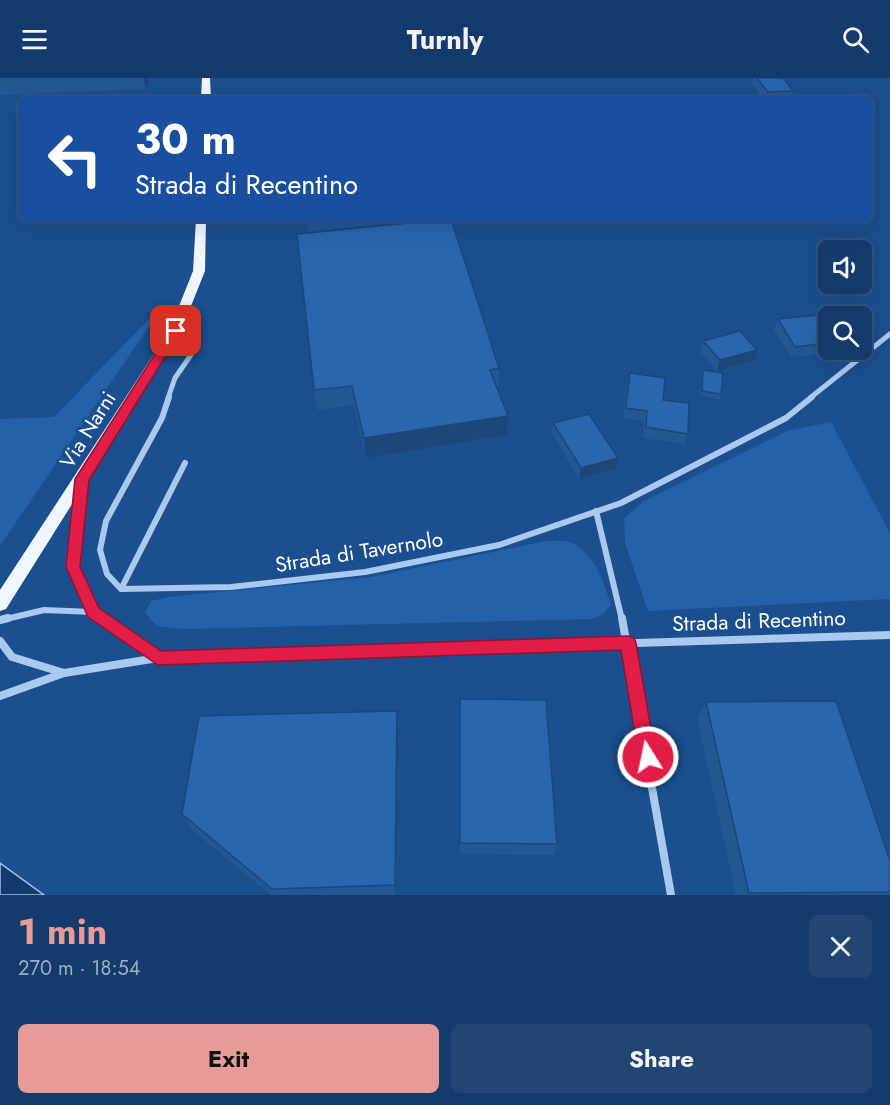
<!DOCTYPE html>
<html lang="en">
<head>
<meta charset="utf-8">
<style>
  :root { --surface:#143b6b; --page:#214673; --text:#f1f3f6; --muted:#9dadc1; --line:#33557e; --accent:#e69b98 }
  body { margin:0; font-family:Jost,sans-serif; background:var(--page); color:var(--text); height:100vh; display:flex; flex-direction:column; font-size:22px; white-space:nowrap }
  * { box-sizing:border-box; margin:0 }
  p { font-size:20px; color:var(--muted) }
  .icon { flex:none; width:33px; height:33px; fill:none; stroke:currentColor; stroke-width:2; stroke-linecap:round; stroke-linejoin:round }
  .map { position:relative; height:817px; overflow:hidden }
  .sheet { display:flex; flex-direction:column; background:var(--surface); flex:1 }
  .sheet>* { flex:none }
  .hud { position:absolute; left:18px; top:18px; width:855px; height:126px; border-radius:9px; box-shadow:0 6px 24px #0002,0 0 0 2px var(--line); background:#1a4fa0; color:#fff; overflow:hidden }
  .fabs { position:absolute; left:818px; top:162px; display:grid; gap:12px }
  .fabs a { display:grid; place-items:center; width:54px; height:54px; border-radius:9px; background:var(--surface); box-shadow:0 6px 24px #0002,0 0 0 2px var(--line); font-size:30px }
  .pin { position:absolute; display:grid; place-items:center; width:51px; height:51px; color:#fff; margin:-26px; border-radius:12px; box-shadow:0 3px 9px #0006 }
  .me { position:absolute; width:66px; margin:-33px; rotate:350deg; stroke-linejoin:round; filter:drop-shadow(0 0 4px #0008) }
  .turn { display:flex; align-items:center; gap:21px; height:126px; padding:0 18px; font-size:27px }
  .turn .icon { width:78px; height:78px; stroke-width:2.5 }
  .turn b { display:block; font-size:42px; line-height:51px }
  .round { display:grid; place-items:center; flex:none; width:63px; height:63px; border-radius:9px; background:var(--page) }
  .overview { display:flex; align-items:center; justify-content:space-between; height:102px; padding:0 18px }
  h1 { font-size:36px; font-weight:700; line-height:45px; color:var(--accent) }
  .action { display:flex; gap:12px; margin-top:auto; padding:12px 18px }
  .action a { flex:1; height:69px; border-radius:9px; background:var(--accent); color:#111; font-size:24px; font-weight:700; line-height:69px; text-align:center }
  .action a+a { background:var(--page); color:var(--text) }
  header { display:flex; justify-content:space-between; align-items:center; height:78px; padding:0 18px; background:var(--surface); font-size:27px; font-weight:700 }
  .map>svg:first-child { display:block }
  .green { fill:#2461a8 }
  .water { fill:#123a6d; stroke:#9cc4f0; stroke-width:1.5 }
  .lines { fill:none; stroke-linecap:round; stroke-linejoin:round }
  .minor-far2 { stroke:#a9c9ee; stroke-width:5 }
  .minor-far1 { stroke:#a9c9ee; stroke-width:6 }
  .minor { stroke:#a9c9ee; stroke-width:8 }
  .primary { fill:#f0f6ff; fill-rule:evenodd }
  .wall { fill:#245895 }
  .shaded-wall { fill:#1d4779 }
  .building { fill:#2a66ad; stroke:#1d4779; stroke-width:1.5 }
  .route { fill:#e11d48; stroke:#92132f; stroke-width:1.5 }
  .labels { text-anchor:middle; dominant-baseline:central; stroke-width:6; stroke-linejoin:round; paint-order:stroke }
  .street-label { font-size:21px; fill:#fff; stroke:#1b4f8f }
</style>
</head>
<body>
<header><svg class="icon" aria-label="menu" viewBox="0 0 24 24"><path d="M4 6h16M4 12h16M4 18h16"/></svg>Turnly<svg class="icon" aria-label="search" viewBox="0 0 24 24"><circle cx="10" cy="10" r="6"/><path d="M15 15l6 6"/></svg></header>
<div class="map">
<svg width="890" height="817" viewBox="0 0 890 817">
  <rect width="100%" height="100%" fill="#1b4f8f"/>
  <path class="green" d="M167,222l-167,246v-127l54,-2z
    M831,344l59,111v66l-242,12 -23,-68 -1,-25 20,-17 143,-70z
    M546,463c7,0 18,-1 24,1 25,11 34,40 41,63l-8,9 -11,5 -409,10 -26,-3 -12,-13 6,-12 17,-4 203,-20z"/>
  <path class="water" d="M0,785l44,32h-44z"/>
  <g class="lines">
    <path class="minor-far2" d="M168,320l7,-20 20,-29
      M810,320l80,-64"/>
    <path class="minor-far1" d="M185,385l-64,126 110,-2 134,-15 134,-27 122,-42 165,-85 26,-21
      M82,406l-9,83 20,45 11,8
      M596,433l26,109
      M121,511l-14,-15 -7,-24 6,-29 56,-103 7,-21
      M2,542l42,-10 49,2"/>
    <path class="minor" d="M102,540l56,40
      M622,540l49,277
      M0,542l8,-2
      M0,563l12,16 52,16
      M0,618l64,-23 94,-15 732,-23"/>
    <path class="primary" d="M202,0h8l1,21h-10z
      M196,141h10l-1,52 -24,60 -175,278 -6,2v-21l169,-259 24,-60z"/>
  </g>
  <path class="wall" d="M0,0h149l-3,11 -146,6z
    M753,0h30l10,13 -3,8h-27l-11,-15z
    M305,141h126l-122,12z
    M828,238v34h17l-1,2 -53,5 -17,-27 4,-11z
    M703,263l54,9 -3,11 -37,10 -17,-19z
    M499,290l-1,20h-1l11,28 -1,19 -141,23 -12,-53 -37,5 -3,-20z
    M703,292l18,24 -1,5 -20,-3 2,-21z
    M630,295l33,27 25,34 -3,10 -42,-6 1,-17 -21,-3 5,-35z
    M553,345l63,46 -37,10 -27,-46z
    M706,624l184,159v34h-154l-39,-177z
    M397,633l1,16 -2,168h-125l-80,-66 -9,-15z
    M460,634l97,132 -3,11 -94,-1z"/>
  <path class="shaded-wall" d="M143,0h6l-3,11z
    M757,272l-3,11 -37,10 3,-11z
    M508,338l-1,19 -141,23 -2,-20z
    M618,380l-2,11 -37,10 2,-11z
    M397,633l1,16 -2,168 -1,-10z"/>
  <path class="building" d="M757,0h26l10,13 -25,1z
    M451,141l48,149 -9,2 18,46 -144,22 -12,-52 -38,4 -17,-156z
    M829,236l1,2h-2v27l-33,4 -17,-28z
    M740,253l17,19 -37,10 -17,-19z
    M703,292l20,3 -2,21 -19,-3z
    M630,295l35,5 -2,22 26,3 -1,31 -42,-7 1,-16 -21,-3z
    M589,336l29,44 -37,10 -28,-45z
    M460,621l86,1 11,144 -97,-1z
    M836,623l54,160v31l-141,1 -43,-191z
    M397,633l-2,174 -123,4 -90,-75 17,-98z"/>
  <path class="route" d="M176,250l5,3 -92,149 -9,87 19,41 62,43 467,-15 6,2 2,5 20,114 -2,6 -6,3 -7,-3 -2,-6 -18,-107 -463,15 -70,-48 -22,-50 9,-88 96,-150z"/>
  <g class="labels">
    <g class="street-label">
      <text transform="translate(88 352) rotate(-58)">Via Narni</text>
      <text transform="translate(359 474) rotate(-9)">Strada di Tavernolo</text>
      <text transform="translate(759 543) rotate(-2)">Strada di Recentino</text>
    </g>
  </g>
</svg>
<div class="fabs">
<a><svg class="icon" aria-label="sound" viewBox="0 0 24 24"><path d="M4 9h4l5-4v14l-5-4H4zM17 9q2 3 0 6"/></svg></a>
<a><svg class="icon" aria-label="search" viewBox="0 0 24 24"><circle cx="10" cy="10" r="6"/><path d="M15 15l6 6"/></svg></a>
</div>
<div class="pin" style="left:176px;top:253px;background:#d93025"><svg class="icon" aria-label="arrive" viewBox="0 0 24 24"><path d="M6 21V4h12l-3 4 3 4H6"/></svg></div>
<svg class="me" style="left:648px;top:679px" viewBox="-20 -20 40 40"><circle r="17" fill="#e11d48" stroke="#fff" stroke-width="3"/><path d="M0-11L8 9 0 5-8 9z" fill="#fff"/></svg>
<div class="hud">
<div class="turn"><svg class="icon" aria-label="left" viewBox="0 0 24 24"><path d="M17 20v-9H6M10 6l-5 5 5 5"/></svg><div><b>30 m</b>Strada di Recentino</div></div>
</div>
</div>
<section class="sheet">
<div class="overview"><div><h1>1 min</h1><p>270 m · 18:54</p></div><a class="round"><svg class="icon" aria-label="close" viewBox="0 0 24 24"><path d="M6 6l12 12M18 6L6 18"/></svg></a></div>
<div class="action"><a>Exit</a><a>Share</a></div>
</section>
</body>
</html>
